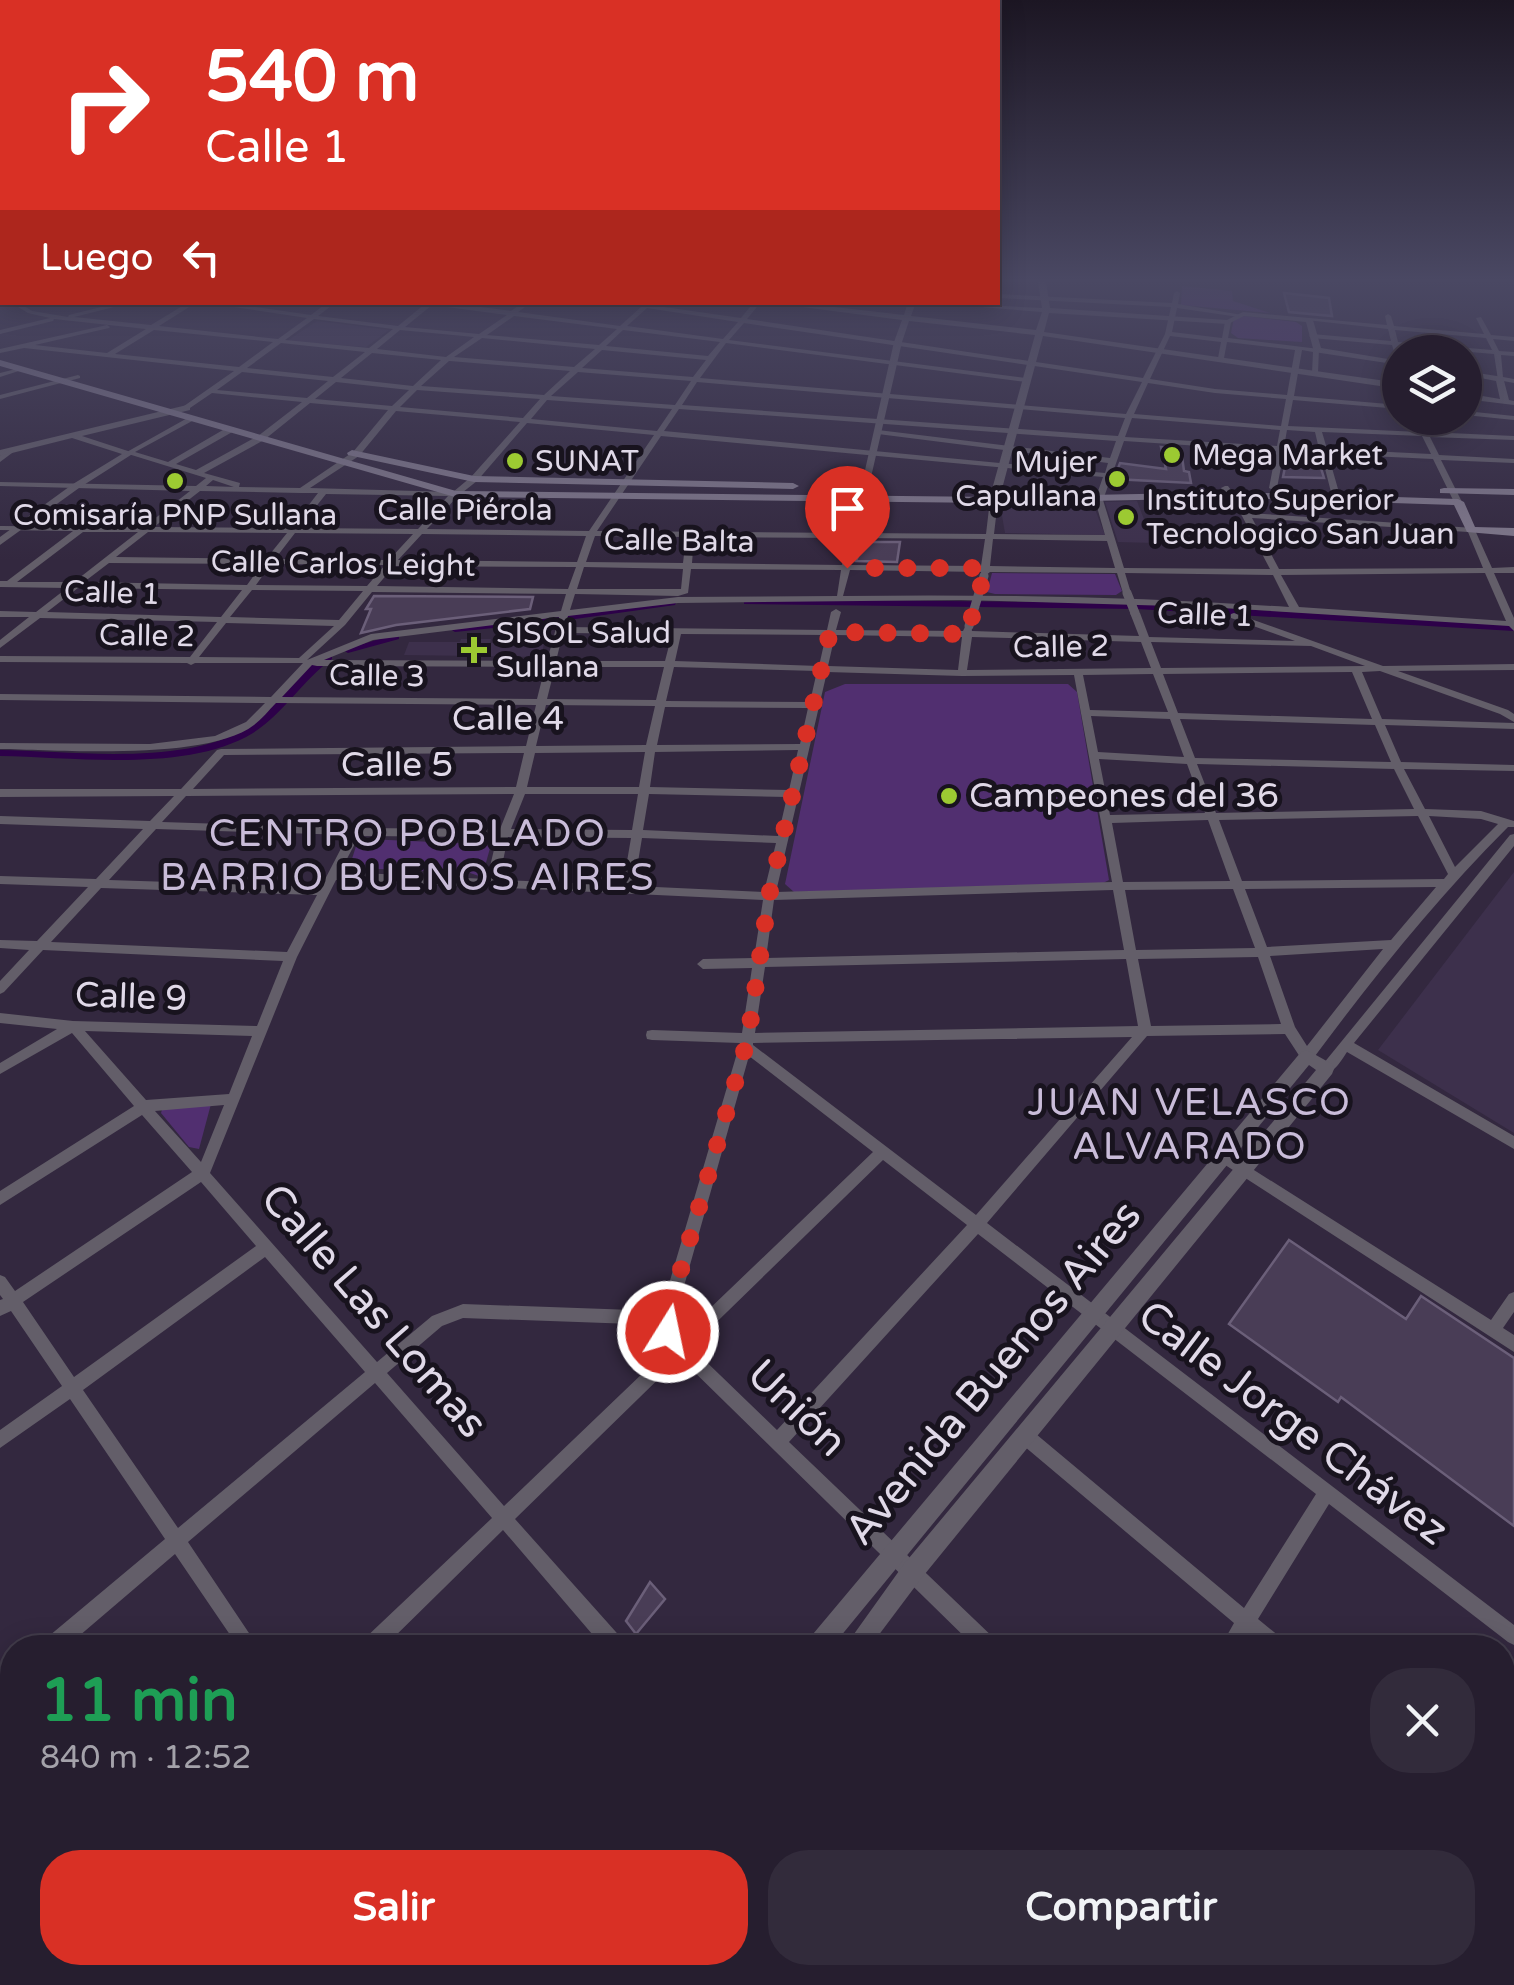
<!DOCTYPE html>
<html lang="es">
<head>
<meta charset="utf-8">
<style>
  :root { --surface:#261e2f; --page:#322b3b; --text:#f1f3f6; --muted:#a4a2aa; --line:#423c4b; --accent:#d93025 }
  body { margin:0; font-family:"Varela Round",sans-serif; background:var(--page); color:var(--text); height:100vh; display:flex; flex-direction:column; font-size:38px; white-space:nowrap }
  * { box-sizing:border-box; margin:0 }
  p { font-size:32px; color:var(--muted) }
  .icon { flex:none; width:55px; height:55px; fill:none; stroke:currentColor; stroke-width:2; stroke-linecap:round; stroke-linejoin:round }
  .map { position:relative; flex:1; overflow:hidden }
  .panel { position:absolute; left:0px; top:1635px; width:1515px; height:350px; display:flex; flex-direction:column; background:var(--surface); border-radius:40px 40px 0 0; box-shadow:0 5px 25px #0003,0 0 0 2px var(--line) }
  .panel>* { flex:none }
  .banner { position:absolute; left:0px; top:0px; width:1000px; height:305px; box-shadow:0 5px 25px #0003,0 0 0 2px var(--line); background:#d93025; color:#fff; overflow:hidden }
  .buttons { position:absolute; left:1382px; top:335px; display:grid; gap:20px }
  .buttons a { display:grid; place-items:center; width:100px; height:100px; border-radius:50%; background:var(--surface); box-shadow:0 5px 25px #0003,0 0 0 2px var(--line); font-size:50px }
  .pin { position:absolute; display:grid; place-items:center; width:85px; height:85px; color:#fff; margin:-102px -42px; border-radius:50% 50% 50% 0; rotate:-45deg; box-shadow:0 0 10px #0007 }
  .pin .icon { rotate:45deg }
  .me { position:absolute; width:110px; margin:-55px; rotate:10deg; stroke-linejoin:round; filter:drop-shadow(0 0 8px #0008) }
  .turn { display:flex; align-items:center; gap:35px; height:210px; padding:0 40px; font-size:45px }
  .turn .icon { width:130px; height:130px; stroke-width:2.5 }
  .turn b { display:block; font-size:70px; line-height:85px }
  .then { display:flex; align-items:center; height:95px; padding:0 40px; background:#0003; gap:20px; font-size:38px }
  .round { display:grid; place-items:center; flex:none; width:105px; height:105px; border-radius:40px; background:var(--page) }
  .headline { display:flex; align-items:center; justify-content:space-between; height:170px; padding:0 40px }
  h1 { font-size:60px; font-weight:700; line-height:75px; color:#1e9e55 }
  .cta { display:flex; gap:20px; margin-top:auto; padding:20px 40px }
  .cta a { flex:1; height:115px; border-radius:40px; background:var(--accent); color:#fff; font-size:40px; font-weight:700; line-height:115px; text-align:center }
  .cta a+a { background:var(--page); color:var(--text) }
  .map>svg:first-child { display:block }
  .built { fill:#3d304c }
  .green { fill:#512f70 }
  .lines { fill:none; stroke-linecap:round; stroke-linejoin:round }
  .canal { fill:#2d0149; fill-rule:evenodd }
  .building { fill:#493d56; stroke:#6b5f79; stroke-width:2.5 }
  .minor { fill:#635e69; fill-rule:evenodd }
  .tertiary { fill:#635e69; fill-rule:evenodd }
  .secondary { fill:#80788b; fill-rule:evenodd }
  .minor-bridge { stroke:#635e69; stroke-width:9 }
  .route { stroke:#d93025; stroke-width:18; stroke-dasharray:0 32.4 }
  .poi-dot { fill:#9cca32; stroke:#18131e; stroke-width:4 }
  .labels { text-anchor:middle; dominant-baseline:central; stroke-width:10; stroke-linejoin:round; paint-order:stroke }
  .far-poi-label { font-size:30px; fill:#e0d9e8; stroke:#18131e; text-anchor:start }
  .far-street-label { font-size:30px; fill:#e0d9e8; stroke:#18131e }
  .street-label { font-size:35px; fill:#e0d9e8; stroke:#18131e }
  .poi-label { font-size:35px; fill:#e0d9e8; stroke:#18131e; text-anchor:start }
  .neighbourhood-label { font-size:38px; letter-spacing:2.5px; fill:#c9bcd9; stroke:#18131e }
  .near-street-label { font-size:42px; fill:#e0d9e8; stroke:#18131e }
</style>
</head>
<body>
<div class="map">
<svg width="1514" height="1985" viewBox="0 0 1514 1985">
  <rect width="100%" height="100%" fill="#33283f"/>
  <path class="built" d="M317,321l72,9 -23,17 -79,-6z
    M1137,501l16,42 -35,-1 -13,-40z
    M1000,504h93l12,31 -100,-2z
    M461,639h30l-1,4 54,1 -3,13 -137,-2 5,-13h51z
    M1514,872v261l-136,-83z"/>
  <path class="green" d="M1182,286l50,5 1,10 37,12 -89,-8z
    M1245,316l51,6 6,4v16l-64,-4 -7,-5 3,-15z
    M992,573l123,1 7,17 -6,4 -121,-1 -8,-2z
    M845,684h223l9,8 32,188 -6,3 -309,9 -9,-8 40,-192z
    M366,839l113,5 13,-3 -10,36 -12,-4 -114,-5 -5,-6 6,-19z
    M211,1104l-12,45 -10,-2 -28,-34 2,-7z"/>
  <g class="lines">
    <path class="canal" d="M747,599l390,4 377,22v6l-377,-22 -393,-5v-4z
      M672,600l4,3 -1,2 -114,16 -106,11 -5,-3 5,-3 108,-10z
      M396,634l3,1v4l-51,14 -5,-3z
      M329,654l3,1v4c-29,21 -49,55 -79,74 -66,40 -178,24 -253,23v-6c71,1 189,17 249,-24 30,-21 47,-56 80,-72z"/>
  </g>
  <path class="building" d="M1284,293l45,5 3,18 -43,-4z
    M1161,447l20,2 3,22 5,1 2,11 -77,-4 6,-16 46,6z
    M1286,462l34,3 4,13 -41,-1z
    M863,542h37l-3,20 -41,-1z
    M374,596l159,1 -3,12 -134,16 -35,8 10,-24h-5z
    M1289,1240l117,79 15,-23 93,62v168l-173,-129 -3,5 -109,-78z
    M650,1582l15,17 -29,35 -10,-13z"/>
  <g class="lines">
    <path class="minor" d="M0,288l2,1v5l-2,-1z
      M1177,291l3,2 -2,11 64,11 -3,2 -62,-9 -5,24 50,6 3,-16 3,-2 3,2 -3,16 91,11 -1,24 -3,2 -3,-2 1,-21 -11,-2 -8,46 106,9v4l-107,-9 -5,26 132,6 -7,-14h7l8,14 86,4v4l-84,-3 9,18 75,4v4l-73,-3 21,42 -4,2 -4,-2 -21,-43 -105,-5 12,42 -4,2 -4,-2 -11,-43 -37,-2 -7,37 -4,2 -4,-2 7,-37 -152,-10 -21,59 21,68 146,1 -28,-53 -21,-28 4,-2h3l20,27 226,15 18,40 22,-1v6h-20l20,45v13l-5,-5 -302,-19 -246,-7 -283,3 -110,13 -3,11 262,3 4,-18 5,-3 5,3 -5,18 127,1 2,-4h6l1,4 167,5 -9,-23 5,-3 5,3 9,24 146,4 -64,-23v-4l3,-1 149,53 131,-2v6l-116,1 110,39 6,4v8l-14,-8 -120,-43 -18,1 20,47 132,4v6l-129,-4 16,37 113,3v6l-110,-2 21,40 56,2 33,10v6h-6c-72,72 -135,151 -196,233h-10l-17,-26 -138,2 -160,187 527,402v20l-6,-3 -179,-138 -71,115 27,22 2,7h-24l-15,-13 -8,13h-20l14,-25 -216,-182 -2,-6 2,-6 6,-2 6,2 214,179 72,-114 -338,-260 -189,208 208,199 2,7h-23l-296,-290 -165,161 109,122 2,7h-22l-101,-118 -120,118h-23l2,-7 130,-123 -117,-135 -187,159 71,106h-20l-64,-94 -110,94h-24l2,-7 122,-102 -95,-140 -70,49v-18l62,-44 -51,-75 -11,5v-16l3,-1 -3,-4v-20l5,2 10,14 177,-119 -50,-57 -142,90v-14l134,-85 -62,-73 -72,41v-11l57,-34 -57,-6v-10l73,8 184,5 26,-65 -240,-11 -39,42 -4,2v-13l29,-31 -29,-2v-8l37,1 51,-54 -88,-3v-8l96,3 47,-50 -143,-5v-8l150,5 24,-25 -174,1v-8h181l36,-39 4,-1 305,-3 10,-41 -260,-2c-7,7 -14,16 -22,22 -47,36 -193,25 -254,24v-6l150,1 65,-8 31,-14 19,-19 -265,-3v-6l271,3 32,-34h-108l-4,2 -4,-2 -187,-1v-6l190,1 27,-35 -177,-4 -40,30v-8l29,-23h-29v-6l36,1 31,-24 -67,-1v-6h7l66,-50 -73,-1v-4l144,1 46,-36 -190,-5v-4l196,4 10,-8 -81,-25 66,-37 4,2 -1,2 -59,32 33,10 60,-35h6v4l-58,33 20,6 62,-34 44,-34 -90,-9 -25,17 -4,-2 1,-2 50,-35 -210,-23 -24,5v-4l107,-24 3,2 -1,1 -74,17 72,8 39,-24 -92,-10 -1,2 -53,13v-4l50,-12 -22,-5 -18,-11h8l14,9 36,6 1,-2 52,-13h13l-60,15 77,8 38,-23h8l-38,24 119,13 29,-21 -107,-16h21l90,13 17,-13h8l-18,14 80,10 27,-22 -4,-2h21l69,9 13,-9h8l-14,10 102,14 21,-19 -26,-5h38l-3,3 91,13 13,-16h7l-14,17 396,59 22,-44 6,-27 -173,-9v-4l174,9 2,-10zM432,305l75,10 -28,19 -74,-7zM647,308l91,14 -15,17 -96,-13zM514,316l103,13 -18,16 -112,-10zM314,319l79,10 -24,19 -84,-8zM744,323l398,59 -16,32 -426,-36 26,-35 300,39 3,-2 -3,-2 -297,-38zM154,330l119,12 -34,25 -124,-13zM400,330l74,7 -28,20 -69,-8zM623,330l97,12 -12,14 -102,-10zM1170,336l51,6 -3,16 3,2 3,-2 3,-16 68,8 -8,45 -72,-6 -65,-10zM482,338l113,11 -21,18 -120,-10zM281,343l84,9 -32,25 -86,-9zM602,350l104,10 -13,17 -111,-9zM372,353l69,7 -28,26 -72,-8zM449,361h1l120,10 -26,24 -123,-9zM242,372l86,9 -21,17 -90,-8zM578,372l113,9 -16,24 -124,-9zM336,382l73,8 -17,16 -77,-7zM697,382l428,36 -7,18 -436,-31zM1148,383l67,10 71,6 -5,27 -147,-12zM417,390l123,9 -17,19 -123,-11zM547,400l125,9 -15,22 -126,-12zM310,403l78,7 -35,42 -53,36 -61,-1 1,-4 -36,-10 60,-33zM679,409l437,32 -6,17 -232,-28 -4,2 4,2 230,29 -3,10 -441,-42zM396,411l124,11 -49,55 -18,15 -143,-4 49,-32zM1132,418l148,12 -3,16 -152,-9zM527,423l127,12 -65,96 -162,-2 31,-33 19,-15zM1287,430l28,2 4,17 -35,-2zM1322,432l100,4 9,18 -104,-5zM661,436l442,41 -8,23 10,35 -111,-1 4,-34 -4,-2 -4,2 -4,34 -128,-1 7,-34 -4,-2 -4,2 -8,34 -252,-2zM213,480l21,7h1l-29,-1zM200,491l101,2h17l-27,35 -137,-1zM326,494l122,2 -30,33 -119,-1zM1252,518l216,14 15,36 -204,1zM83,532h55l-64,50h-57zM148,532l139,1 -21,26 -150,-2zM295,533l118,1 -24,26 -114,-1zM422,534l164,2 -9,26 -179,-2zM595,536l91,1 -3,26 -97,-1zM694,537l154,1 -6,27 -150,-2zM857,538l128,1 -4,27 -130,-1zM993,539l114,2 8,27 -125,-2zM109,563l153,1 -15,21 -163,-3zM271,564l114,1 -18,21 -111,-1zM394,566l182,1 -8,22 -191,-3zM584,567l99,2 -2,20h-104zM691,569l150,1 -4,26 -159,1 -108,13 5,-16 103,2 10,-3zM850,570l131,2 1,3 3,1 5,-4 127,1 6,20 4,3 4,-3 -6,-20 148,2 16,32c-148,-10 -297,-13 -446,-11zM1485,573l21,48 -207,-14 -18,-32zM78,588l164,2 -21,27 -174,-5zM252,590l111,1 -24,29 -109,-3zM372,592l194,2 -5,17 -190,23 -64,26 38,-35zM559,617l-12,44 -223,-1 49,-20zM226,623l108,3 -35,32 -100,-1zM563,633l109,1 -7,27h-109zM681,634l145,1 -7,31 -144,-5zM835,635l127,2 -4,33 -130,-4zM972,637l169,5 10,26 -184,2zM1151,642l160,4 54,20 -204,2zM312,665l5,1 228,1 -8,32 -255,-2zM555,667h109l-8,33 -109,-1zM674,667l143,4 -7,31 -144,-1zM827,672l135,4 112,-1 38,207 -336,10zM1352,672l20,47 -194,-6 -15,-39zM1153,674l15,38 -78,-2 -7,-35zM546,705l109,1 -9,39 -110,1zM665,707l143,1 -8,36 -143,1zM1091,716l79,3 14,38 -86,-5zM1180,719l195,6 16,37 -196,-4zM798,750l-9,40 -139,-3 5,-35zM645,752l-6,35h-112l8,-34zM524,753l-8,34 -323,2 31,-34zM1099,759l88,5 18,49 -95,2zM1197,764l197,5 20,40 -198,4zM514,794l-14,35 -145,-1 -193,-6 24,-26zM525,794h113l-6,36 -121,-1zM649,794l138,3 -9,39 -135,-6zM1418,816l30,58 -4,5 -202,2 -23,-61zM1429,816l52,3 17,5 -43,43zM1208,820l22,61 -107,1 -11,-59zM156,829l192,6 -27,52 -212,-7zM359,836l138,1 -10,42 -147,-7zM508,837l123,1 -8,47 -124,-5zM642,838l134,5 -12,49 -130,-6zM336,880l427,20 -9,58 -51,1 -6,5 6,5 49,-1 -10,65 -90,-3 -5,1 -1,4 1,4 5,1 88,3 -79,268 -198,-7 -31,12 -55,46 -167,-189 87,-216zM1436,887l-45,53 -124,7 -22,-58zM101,888l216,7 -30,57 -236,-10zM1233,889l22,59 -119,2 -11,-60zM1113,890l11,60 -358,8 8,-58zM1383,949l-76,97 -12,-19 -25,-71zM1258,957l23,67 -130,2 -13,-67zM1126,959l12,67 -383,7 10,-66zM85,1031l167,5 -23,58 -83,6zM1132,1037l-156,178 -223,-170v-2zM749,1056l124,96 -193,185 -5,-19zM224,1105l-23,57 -46,-51zM883,1160l84,65 -190,205 -86,-83zM201,1182l55,64 -182,131 -51,-75zM265,1257l100,115 -187,156 -95,-138zM463,1318l198,7 8,23 -165,158 -117,-133 55,-47z
      M1388,314l3,2 3,10 90,8 -8,-16 5,-1 10,18 23,2v4l-21,-2 6,12 15,1v4l-13,-1 2,22 11,2v4l-16,-3 -4,-26 -95,-8 1,17 -3,-2 -5,-16 -80,-7 -3,-2 3,-2 79,7 -3,-12 -82,-9 3,-2 78,7 -2,-9zM1395,330l91,8 6,12 -94,-8z
      M20,368l5,1 -25,8v-4z
      M78,375l2,1v2l-80,21v-4z
      M1465,411l49,5v4l-49,-5z
      M9,448l7,2 -16,12v-6z
      M1514,834v12l-160,197 160,93v13l-167,-97c-6,9 -14,24 -26,21l-2,-4 191,-234z
      M1224,1151l267,169 18,-26 5,-2v20l-11,16 11,7v17l-295,-191 -2,-4 2,-4z
      M12,1671v21l-12,8v-22z
      M1502,1828l12,7v23l-12,-7z
      M1514,1965v20h-15l7,-17z
      M456,1972h23l7,13h-24z
      M887,1972h24l8,13h-25z
      M1017,1972h23l-6,13h-23z
      M1312,1972h25l8,13h-26z"/>
    <path class="tertiary" d="M1038,282h8l4,26 177,12 16,-8 66,6 4,2 8,28 79,13v4l-86,-13 -8,-30 -62,-6 -16,8 -179,-11 -5,19 356,51v6l-357,-53 -44,164 -5,3 -5,-3 46,-165 -126,-14 -7,21 -36,157 -8,2 36,-159 8,-22 -138,-18h27l113,13 4,-13h8l-5,14 125,14 6,-18 -123,-10 123,6z
      M1465,371l38,6 6,23 5,1v4l-49,-6v-6l35,6 -4,-18 -31,-6z
      M187,405l3,1v4l-108,26 52,17 -55,35 -79,57v-8l73,-53 49,-30 -50,-16 -72,18v-6z
      M1307,1050l25,14 2,5 -2,5 -412,506 -51,68h-25l60,-84 412,-494 -7,-5 -478,583h-26l3,-8 493,-588z
      M0,1901l9,3 3,8v39l-9,-4 -3,-7z
      M17,1972h27l5,13h-26z
      M534,1972h29l-7,13h-29z
      M585,1972h29l-7,13h-29z"/>
    <path class="secondary" d="M0,284l2,1v4l-2,1z
      M0,360l456,131 538,6 242,-5 222,7 6,3 11,25 39,1v8l-47,-4 -13,-27 -218,-7 -242,5 -539,-6 -455,-131z
      M352,450l122,26 319,7 6,3 -6,3 -319,-7 -126,-27 -1,-2z
      M1444,488l70,1v6l-74,-2v-4z"/>
    <path class="minor-bridge" d="M1127,593l8,20
      M969,626l15,-50"/>
  </g>
  <linearGradient id="sky" x2="0" y2="1"><stop stop-color="#1c1623"/><stop offset="0.5" stop-color="#4a4863"/><stop offset="1" stop-color="#4a4863" stop-opacity="0"/></linearGradient>
  <rect width="1514" height="560" fill="url(#sky)"/>
  <g class="lines">
    <path class="route" d="M668,1332l-1,-14 81,-280 21,-142 61,-264 137,2 19,-66h-139"/>
  </g>
  <g class="poi-dot">
    <circle cx="1172" cy="455" r="10"/>
    <circle cx="515" cy="461" r="10"/>
    <circle cx="1117" cy="479" r="10"/>
    <circle cx="175" cy="481" r="10"/>
    <circle cx="1126" cy="517" r="10"/>
    <path d="M469 635h10v10h10v10h-10v10h-10v-10h-10v-10h10z"/>
    <circle cx="949" cy="796" r="10"/>
  </g>
  <g class="labels">
    <g class="far-poi-label">
      <text x="1192" y="455">Mega Market</text>
      <text x="535" y="461">SUNAT</text>
      <text x="1097" y="462" text-anchor="end">Mujer<tspan x="1097" dy="34">Capullana</tspan></text>
      <text x="1146" y="500">Instituto Superior<tspan x="1146" dy="34">Tecnologico San Juan</tspan></text>
      <text x="175" y="515" text-anchor="middle">Comisaría PNP Sullana</text>
      <text x="496" y="633">SISOL Salud<tspan x="496" dy="34">Sullana</tspan></text>
    </g>
    <g class="far-street-label">
      <text x="465" y="510">Calle Piérola</text>
      <text transform="translate(679 541) rotate(1)">Calle Balta</text>
      <text transform="translate(343 564) rotate(1)">Calle Carlos Leight</text>
      <text transform="translate(112 593) rotate(2)">Calle 1</text>
      <text transform="translate(1205 615) rotate(2)">Calle 1</text>
      <text transform="translate(147 636) rotate(1)">Calle 2</text>
      <text transform="translate(1061 647) rotate(-1)">Calle 2</text>
      <text transform="translate(377 676) rotate(1)">Calle 3</text>
    </g>
    <g class="street-label">
      <text x="508" y="719">Calle 4</text>
      <text x="397" y="765">Calle 5</text>
      <text transform="translate(131 997) rotate(2)">Calle 9</text>
    </g>
    <g class="poi-label">
      <text x="969" y="796">Campeones del 36</text>
    </g>
    <g class="neighbourhood-label">
      <text x="408" y="834">CENTRO POBLADO<tspan x="408" dy="44">BARRIO BUENOS AIRES</tspan></text>
      <text x="1190" y="1103">JUAN VELASCO<tspan x="1190" dy="44">ALVARADO</tspan></text>
    </g>
    <g class="near-street-label">
      <text transform="translate(374 1311) rotate(49)">Calle Las Lomas</text>
      <text transform="translate(993 1373) rotate(-50)">Avenida Buenos Aires</text>
      <text transform="translate(797 1408) rotate(44)">Unión</text>
      <text transform="translate(1293 1423) rotate(37)">Calle Jorge Chávez</text>
    </g>
  </g>
</svg>
<div class="buttons">
<a><svg class="icon" aria-label="layers" viewBox="0 0 24 24"><path d="M12 4l9 5-9 5-9-5zM3 14l9 5 9-5"/></svg></a>
</div>
<div class="pin" style="left:847px;top:568px;background:#d93025"><svg class="icon" aria-label="arrive" viewBox="0 0 24 24"><path d="M6 21V4h12l-3 4 3 4H6"/></svg></div>
<svg class="me" style="left:668px;top:1332px" viewBox="-20 -20 40 40"><circle r="17" fill="#d93025" stroke="#fff" stroke-width="3"/><path d="M0-11L8 9 0 5-8 9z" fill="#fff"/></svg>
<div class="banner">
<div class="turn"><svg class="icon" aria-label="right" viewBox="0 0 24 24"><path d="M7 20v-9h11M14 6l5 5-5 5"/></svg><div><b>540 m</b>Calle 1</div></div>
<div class="then">Luego<svg class="icon" aria-label="left" viewBox="0 0 24 24"><path d="M17 20v-9H6M10 6l-5 5 5 5"/></svg></div>
</div>
<section class="panel">
<div class="headline"><div><h1>11 min</h1><p>840 m · 12:52</p></div><a class="round"><svg class="icon" aria-label="close" viewBox="0 0 24 24"><path d="M6 6l12 12M18 6L6 18"/></svg></a></div>
<div class="cta"><a>Salir</a><a>Compartir</a></div>
</section>
</div>
</body>
</html>
